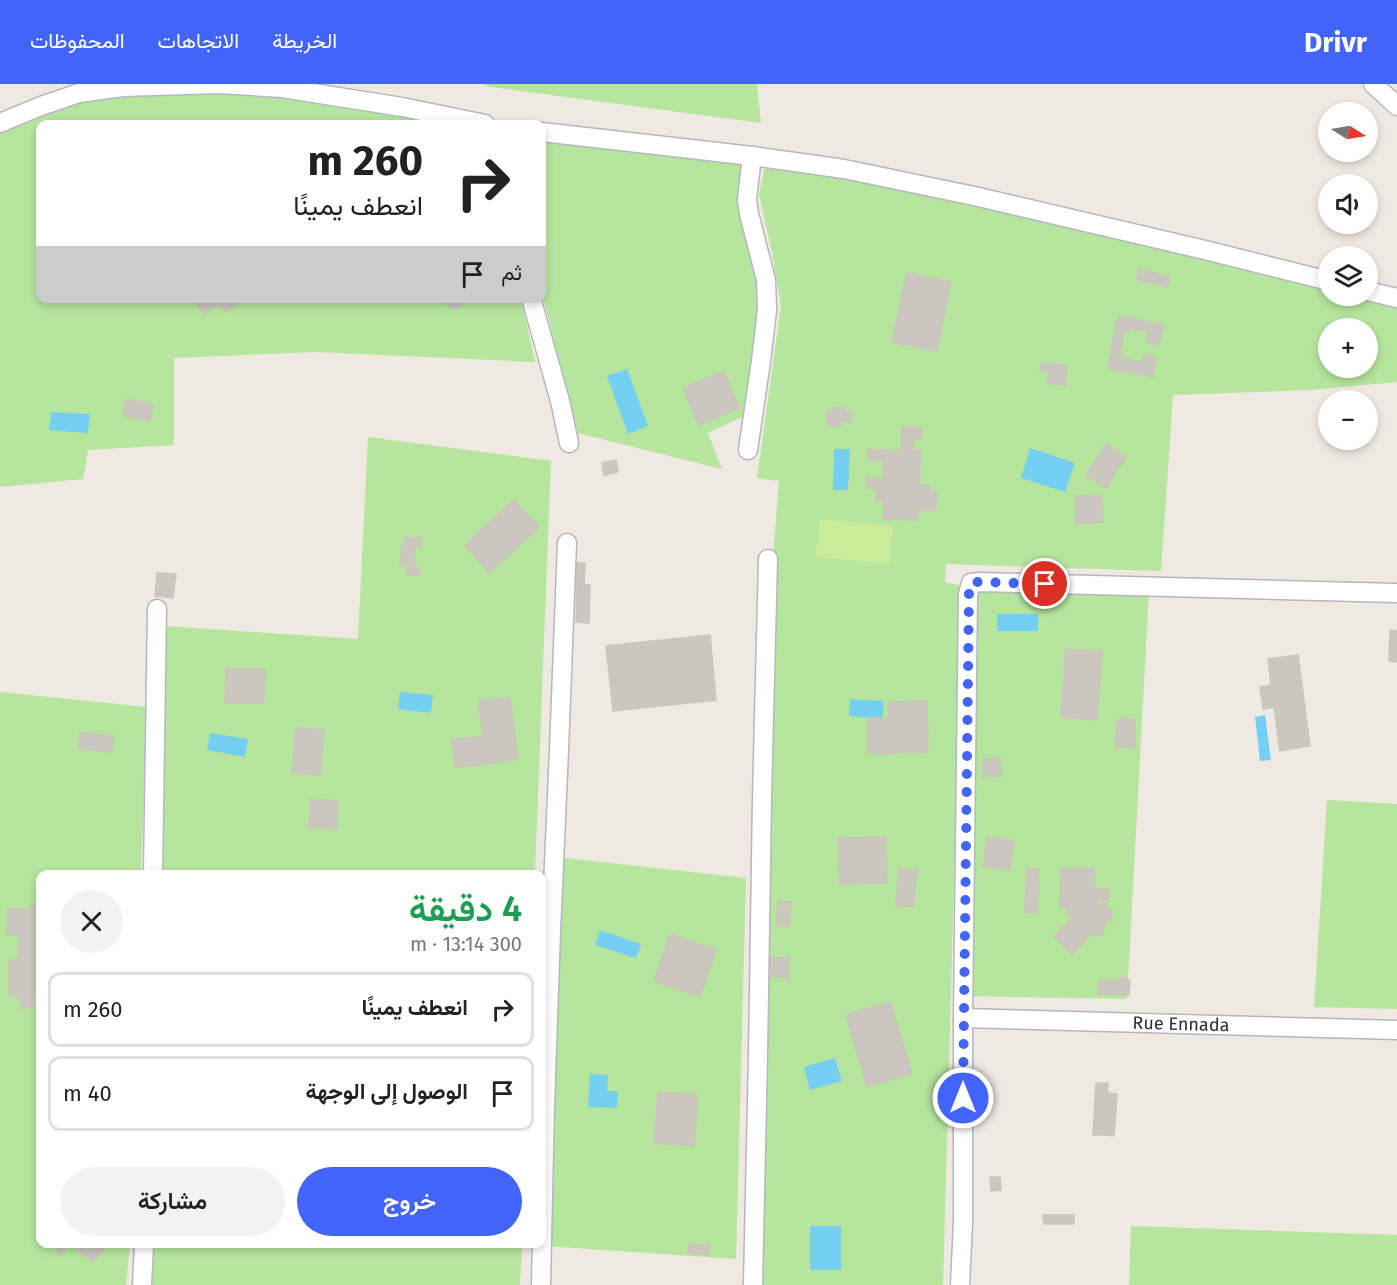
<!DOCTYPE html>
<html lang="ar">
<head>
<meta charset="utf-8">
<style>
  :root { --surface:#fff; --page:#f2f2f2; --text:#222; --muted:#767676; --line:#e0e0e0; --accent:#4264fb }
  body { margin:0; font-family:"Fira Sans",Vazirmatn,sans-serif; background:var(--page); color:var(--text); direction:rtl; height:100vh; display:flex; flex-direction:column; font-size:22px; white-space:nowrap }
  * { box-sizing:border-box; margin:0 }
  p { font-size:20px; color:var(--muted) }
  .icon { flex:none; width:33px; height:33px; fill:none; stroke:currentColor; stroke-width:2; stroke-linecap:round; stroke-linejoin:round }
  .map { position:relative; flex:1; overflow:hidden; direction:ltr }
  .sheet { position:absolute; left:36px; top:786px; width:510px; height:378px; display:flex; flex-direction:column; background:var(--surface); border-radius:12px; box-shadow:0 3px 9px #0003; direction:rtl }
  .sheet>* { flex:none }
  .guide { position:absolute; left:36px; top:36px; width:510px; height:183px; border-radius:12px; box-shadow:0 3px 9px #0003; direction:rtl; background:#fff; color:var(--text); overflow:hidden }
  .needle { width:39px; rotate:101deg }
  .tools { position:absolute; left:1318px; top:18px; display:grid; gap:12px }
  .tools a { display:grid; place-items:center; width:60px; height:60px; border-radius:50%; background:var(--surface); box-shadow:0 3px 9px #0003; font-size:30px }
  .pin { position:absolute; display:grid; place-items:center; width:51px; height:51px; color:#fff; margin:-26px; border:3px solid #fff; border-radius:50%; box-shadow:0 2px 6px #0007 }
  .me { position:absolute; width:66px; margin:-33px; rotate:0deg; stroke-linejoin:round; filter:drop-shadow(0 0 4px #0008) }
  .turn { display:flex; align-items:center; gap:21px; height:126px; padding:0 24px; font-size:27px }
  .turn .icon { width:78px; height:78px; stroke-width:2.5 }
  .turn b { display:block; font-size:42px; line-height:51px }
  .then { display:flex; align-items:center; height:57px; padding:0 24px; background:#0003; gap:12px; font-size:22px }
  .round { display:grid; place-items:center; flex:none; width:63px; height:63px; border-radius:32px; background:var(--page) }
  .headline { display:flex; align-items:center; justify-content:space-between; height:102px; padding:0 24px }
  h1 { font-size:36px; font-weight:600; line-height:45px; color:#1e9e55 }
  .primary-button { display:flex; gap:12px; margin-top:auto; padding:12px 24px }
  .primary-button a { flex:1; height:69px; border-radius:36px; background:var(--accent); color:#fff; font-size:24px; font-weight:600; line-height:69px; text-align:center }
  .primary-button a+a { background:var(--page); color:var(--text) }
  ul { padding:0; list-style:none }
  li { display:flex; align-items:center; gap:18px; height:75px; margin:0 12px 9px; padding:0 12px; border:3px solid var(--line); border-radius:12px }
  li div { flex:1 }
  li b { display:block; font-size:22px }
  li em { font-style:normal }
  header { display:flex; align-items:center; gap:36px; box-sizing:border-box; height:84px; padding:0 30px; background:var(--accent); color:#fff }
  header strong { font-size:28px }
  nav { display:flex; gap:33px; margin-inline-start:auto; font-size:21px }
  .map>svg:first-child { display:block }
  .green { fill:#b6e59e; fill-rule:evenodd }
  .pitch { fill:#c9ec9a }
  .water { fill:#75cff0 }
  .building { fill:#cbc7bf; stroke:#cbc5ba; stroke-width:1.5 }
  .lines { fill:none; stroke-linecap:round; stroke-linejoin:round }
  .minor-casing { stroke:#b4b7c1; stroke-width:21 }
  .minor { stroke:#fff; stroke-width:18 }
  .route { stroke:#4264fb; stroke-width:10; stroke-dasharray:0 18 }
  .labels { text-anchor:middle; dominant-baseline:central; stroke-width:6; stroke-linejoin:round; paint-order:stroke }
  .street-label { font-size:18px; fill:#2e2e2e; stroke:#fff }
</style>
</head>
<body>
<header>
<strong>Drivr</strong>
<nav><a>الخريطة</a><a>الاتجاهات</a><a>المحفوظات</a></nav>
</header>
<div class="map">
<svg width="1397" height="1201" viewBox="0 0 1397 1201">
  <rect width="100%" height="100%" fill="#efe9e1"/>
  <path class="green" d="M482,0h275l4,39 -270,-36z
    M286,3l183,37h-429v174l481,1 14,63 -219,-10 -142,6v87l-86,5 -5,29 -83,8v-355l88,-34z
    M542,53l203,24 -5,15v32l22,88 -18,120 -36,17 14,36 -144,-36 -36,-139z
    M766,78l126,20 437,104v10h39l29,6v80l-86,8 -138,5 -12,176 -215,-7 -1,18 17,4 -19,699h-188l16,-701 8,-103 -22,-3 24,-172 -9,-54 -13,-57zM1329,244h39v40h-39z
    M368,353l183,24 -16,413h-376l5,-248 194,13z
    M977,500l172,7 -22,408 -157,-3z
    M0,608l147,15 -6,167h-101v370h90l-4,41h-126z
    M1327,716l70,4v205l-83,-2z
    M556,773l190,21 -10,381 -192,-13z
    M1131,1142l266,9v50h-268z
    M147,1160h375l-2,41h-375z"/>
  <path class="pitch" d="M820,435l73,7 -4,38 -73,-7z"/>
  <path class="water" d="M627,285l21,57 -20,8 -21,-58z
    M51,328l39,2 -2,19 -39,-3z
    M1030,364l45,15 -10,29 -44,-14z
    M834,365h16l-2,41h-15z
    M997,530h41v17h-41z
    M400,608l33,3 -2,18 -33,-4z
    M850,615l34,2 -2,18 -33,-3z
    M1265,631l6,45 -11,1 -5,-44z
    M210,649l38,6 -3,18 -38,-7z
    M600,846l41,14 -5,14 -41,-13z
    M835,974l7,23 -32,9 -6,-23z
    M590,990l18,1 -1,16h11l-1,17 -29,-1z
    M810,1142h31v44h-31z"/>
  <path class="building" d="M1140,185l20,5 -2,10 -21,-4z
    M907,189l44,9 -14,69 -45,-9z
    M1161,191l9,2 -2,10 -9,-2z
    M202,214h28l6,8 -11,6 -7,-9 -13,11 -9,-11z
    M438,214h33l-15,12z
    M1118,232l46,9 -5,20 -13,-2 3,-11 -20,-4 -1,4 -13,-2z
    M1115,247l9,2 -4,19 -9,-2z
    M1113,268l10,2 -1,4 20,4 2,-8 12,3 -3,20 -45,-9 3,-14 2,1z
    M1041,279l26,3 -2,20 -18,-3 2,-12 -9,-1z
    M724,287l15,37 -40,17 -16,-36z
    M126,315l27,5 -3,17 -27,-5z
    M833,323l12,1v4l7,1 -1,9h-10l-1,4 -13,-1 1,-13h4z
    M902,343l20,1 -1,12 -8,-1v11h8l-2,35h10v6h8l-1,19 -18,-1v11l-35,-1 1,-18h-8l1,-12 -11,-1 1,-10 16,1 1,-18 -16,-1v-11l33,2z
    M1106,360l20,13 -20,31 -20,-13z
    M616,376l2,12 -14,3 -2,-12z
    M1101,411l2,27 -27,2 -1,-28z
    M514,416l25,27 -50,46 -24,-28z
    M405,453l16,1v9h-6l-1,20h6l-1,8h-12v-9l-7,-1 2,-20h2z
    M571,479h14l-1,21h-14z
    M157,489l19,1 -3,24 -18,-2z
    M577,501h13l-1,38 -13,-1z
    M1390,546l7,1v31l-8,-1z
    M710,551l6,65 -103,11 -7,-65z
    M1066,565l36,2 -5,69 -36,-3z
    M1298,571l12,91 -30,5 -6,-44 -11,2 -3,-22 11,-2 -3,-26z
    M226,585h39l-1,34h-39z
    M510,613l8,62 -63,9 -3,-28 31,-4 -5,-35z
    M927,617l1,51 -60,2v-36h21l-1,-16z
    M1117,634l18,1v29l-19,-1z
    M296,644l28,2 -4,45 -28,-2z
    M80,649l33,3 -1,16 -33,-3z
    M1000,674l1,18 -18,1v-18z
    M311,715l27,2 -1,28 -28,-1z
    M885,753l2,46 -47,1 -2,-46z
    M987,753l27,4 -4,29 -27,-3z
    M1027,784l12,1 -2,44h-12z
    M1061,784h33v21h14v10h-10l-1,4h10v8l5,-1v11h-6l-2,6 -1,8h-13l-18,19 -18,-17 20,-21 -7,-1 1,-6h-2l-2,-4 -4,4z
    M899,785l18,1 -4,37 -17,-2z
    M778,817l13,1 -2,24 -13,-1z
    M29,822h11v40h-4v12l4,3v25l-6,7v15h-13v-10l-12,-3v-34l9,-4 1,-22h-12l1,-26h20z
    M670,850l46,16 -16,47 -46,-16z
    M768,873l21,1 -1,20 -22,-2z
    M1120,893l7,1 -1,2h4l-1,15 -31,-1 1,-14h21z
    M890,918l22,71 -45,14 -21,-72z
    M1096,999h12l-3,52h-12z
    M658,1008l40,3 -4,51 -40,-3z
    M1107,1009l10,1 -3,42 -9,-1z
    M990,1093h10l1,13 -10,1z
    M1043,1131h31v9h-30z
    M57,1160h58v2h-10v2l-13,14 -17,-15h-11l2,3 -6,5 -4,-5 4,-4h-3z
    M689,1160l20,2 -1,9 -20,-2z"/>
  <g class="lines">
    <defs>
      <g id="minor">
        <path d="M1373,0l24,22"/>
        <path d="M0,39l41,-17 38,-13 44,-6 96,-3 63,4 120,19 83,17"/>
        <path d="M542,48l210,24 92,13 130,27 231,54 124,31"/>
        <path d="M1368,207l29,7"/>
        <path d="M531,214l29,103 9,42"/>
        <path d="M748,366l13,-89 6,-51 -1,-30 -17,-66 -2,-15 5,-43"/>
        <path d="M153,790l4,-265"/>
        <path id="s1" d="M963,934l434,12"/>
        <path d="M142,1201l2,-41"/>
        <path d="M541,1201l4,-181 6,-172 8,-182 8,-207"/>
        <path d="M753,1201l5,-230 4,-258 6,-238"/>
        <path d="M960,1201l3,-63v-204l5,-424 3,-11 8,-1 418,11"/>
      </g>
    </defs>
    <use href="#minor" class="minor-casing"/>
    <use href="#minor" class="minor"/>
  </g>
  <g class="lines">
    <path class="route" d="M963,1014l6,-508 2,-7 4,-1 70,2"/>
  </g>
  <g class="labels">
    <g class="street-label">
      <text stroke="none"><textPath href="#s1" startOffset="218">Rue Ennada</textPath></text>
    </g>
  </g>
</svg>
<div class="tools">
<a><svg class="needle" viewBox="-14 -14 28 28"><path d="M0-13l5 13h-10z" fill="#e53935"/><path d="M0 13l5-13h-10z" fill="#767676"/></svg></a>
<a><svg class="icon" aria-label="sound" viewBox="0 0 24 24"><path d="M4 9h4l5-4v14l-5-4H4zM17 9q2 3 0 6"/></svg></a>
<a><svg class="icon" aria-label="layers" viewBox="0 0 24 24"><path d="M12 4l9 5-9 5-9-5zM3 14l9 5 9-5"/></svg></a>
<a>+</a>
<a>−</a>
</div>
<div class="pin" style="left:1045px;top:500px;background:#d93025"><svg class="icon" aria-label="arrive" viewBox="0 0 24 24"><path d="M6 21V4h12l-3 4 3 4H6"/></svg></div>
<svg class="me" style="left:963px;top:1014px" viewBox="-20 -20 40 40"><circle r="17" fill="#4264fb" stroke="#fff" stroke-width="3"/><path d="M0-11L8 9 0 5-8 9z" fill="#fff"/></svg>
<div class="guide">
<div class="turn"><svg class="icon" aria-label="right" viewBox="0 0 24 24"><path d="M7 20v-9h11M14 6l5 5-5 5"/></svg><div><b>260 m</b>انعطف يمينًا</div></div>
<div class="then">ثم<svg class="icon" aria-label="arrive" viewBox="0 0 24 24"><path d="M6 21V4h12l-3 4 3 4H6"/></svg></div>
</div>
<section class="sheet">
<div class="headline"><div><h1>4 دقيقة</h1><p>300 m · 13:14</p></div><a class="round"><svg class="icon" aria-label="close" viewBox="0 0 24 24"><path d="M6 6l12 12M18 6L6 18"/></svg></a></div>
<ul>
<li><svg class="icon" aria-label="right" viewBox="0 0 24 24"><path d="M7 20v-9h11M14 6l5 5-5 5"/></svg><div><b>انعطف يمينًا</b></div><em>260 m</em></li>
<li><svg class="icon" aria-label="arrive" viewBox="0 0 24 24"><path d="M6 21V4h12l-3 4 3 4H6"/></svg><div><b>الوصول إلى الوجهة</b></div><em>40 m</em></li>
</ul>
<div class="primary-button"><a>خروج</a><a>مشاركة</a></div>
</section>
</div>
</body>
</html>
